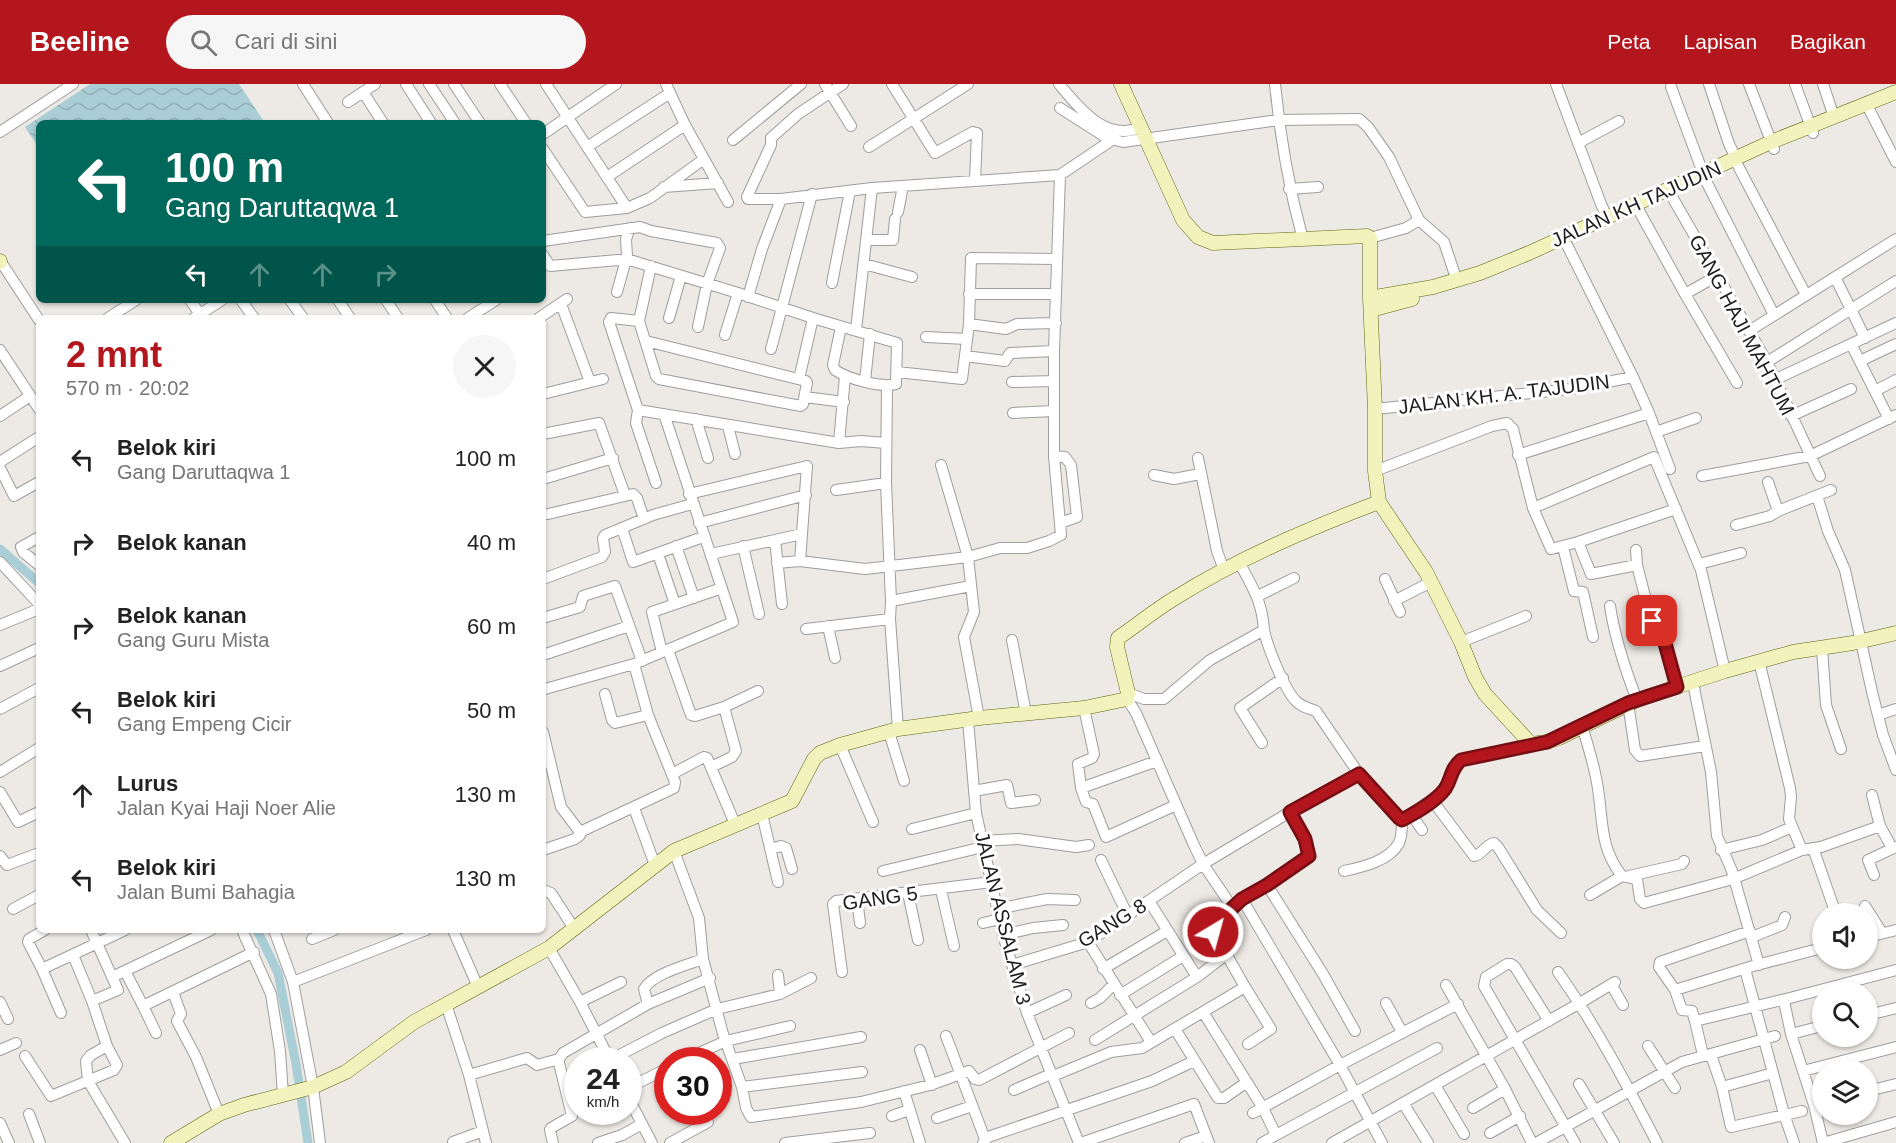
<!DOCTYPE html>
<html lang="id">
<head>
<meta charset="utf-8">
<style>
  :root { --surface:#fff; --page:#f6f6f6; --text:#222; --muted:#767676; --accent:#b4161d }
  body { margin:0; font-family:Helvetica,sans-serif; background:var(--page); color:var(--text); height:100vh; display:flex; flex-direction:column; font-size:22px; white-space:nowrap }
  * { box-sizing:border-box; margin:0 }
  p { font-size:20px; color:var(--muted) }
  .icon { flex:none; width:33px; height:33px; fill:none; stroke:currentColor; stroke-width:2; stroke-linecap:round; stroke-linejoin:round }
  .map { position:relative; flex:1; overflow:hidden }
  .details { position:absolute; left:36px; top:231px; width:510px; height:618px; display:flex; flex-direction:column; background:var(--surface); border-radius:9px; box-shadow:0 2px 4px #0004 }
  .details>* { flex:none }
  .guide { position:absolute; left:36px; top:36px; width:510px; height:183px; border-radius:9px; box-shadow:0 2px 4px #0004; background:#00695c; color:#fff; overflow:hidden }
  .fabs { position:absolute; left:1812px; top:819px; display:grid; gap:12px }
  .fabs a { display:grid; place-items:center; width:66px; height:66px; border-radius:50%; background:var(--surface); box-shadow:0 2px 4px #0004; font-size:30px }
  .speed { position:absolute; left:564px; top:963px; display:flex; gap:12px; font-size:30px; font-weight:700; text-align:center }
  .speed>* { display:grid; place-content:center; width:78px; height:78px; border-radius:50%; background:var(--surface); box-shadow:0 2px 4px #0004; line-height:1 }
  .speed small { font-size:15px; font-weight:400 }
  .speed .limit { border:9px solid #d22; background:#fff; color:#111 }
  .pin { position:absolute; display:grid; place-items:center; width:51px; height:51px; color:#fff; margin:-26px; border-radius:12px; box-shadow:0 3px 9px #0006 }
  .me { position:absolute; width:66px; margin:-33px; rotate:37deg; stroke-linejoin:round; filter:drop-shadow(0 0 4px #0008) }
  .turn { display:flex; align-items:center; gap:21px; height:126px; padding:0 30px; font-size:27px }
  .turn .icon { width:78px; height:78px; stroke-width:2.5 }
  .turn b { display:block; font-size:42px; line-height:51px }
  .lanes { display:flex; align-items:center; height:57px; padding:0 30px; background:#0003; justify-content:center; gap:30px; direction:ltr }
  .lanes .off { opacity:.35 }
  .round { display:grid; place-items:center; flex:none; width:63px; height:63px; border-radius:32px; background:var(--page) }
  .headline { display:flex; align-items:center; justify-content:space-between; height:102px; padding:0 30px }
  h1 { font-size:36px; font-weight:700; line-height:45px; color:var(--accent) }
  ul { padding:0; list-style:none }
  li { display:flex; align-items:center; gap:18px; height:84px; padding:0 30px }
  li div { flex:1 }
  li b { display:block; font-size:22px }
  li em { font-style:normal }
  header { display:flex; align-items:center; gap:36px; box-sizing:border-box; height:84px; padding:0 30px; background:var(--accent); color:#fff }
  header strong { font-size:28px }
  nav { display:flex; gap:33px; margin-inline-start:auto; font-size:21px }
  .search { width:420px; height:54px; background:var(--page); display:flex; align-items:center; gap:15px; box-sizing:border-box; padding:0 21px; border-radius:33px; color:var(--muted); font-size:22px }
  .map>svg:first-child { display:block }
  .water { fill:url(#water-waves) }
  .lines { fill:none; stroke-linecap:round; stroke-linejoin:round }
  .canal { stroke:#a9ced6; stroke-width:9 }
  .street-casing { stroke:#9e9e9e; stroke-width:12 }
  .secondary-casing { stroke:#616711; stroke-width:15 }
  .street { stroke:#fff; stroke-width:10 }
  .secondary { stroke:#f2f2bd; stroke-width:14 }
  .route-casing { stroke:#750e13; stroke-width:15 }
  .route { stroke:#b4161d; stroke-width:10 }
  .labels { text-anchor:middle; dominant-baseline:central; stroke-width:6; stroke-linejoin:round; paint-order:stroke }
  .street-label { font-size:20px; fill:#1d1d1d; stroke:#fff }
</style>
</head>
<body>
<header>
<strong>Beeline</strong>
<div class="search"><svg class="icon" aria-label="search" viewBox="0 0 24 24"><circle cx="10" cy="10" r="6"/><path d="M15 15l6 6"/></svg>Cari di sini</div>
<nav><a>Peta</a><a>Lapisan</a><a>Bagikan</a></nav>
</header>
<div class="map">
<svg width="1896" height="1059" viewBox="0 0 1896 1059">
  <defs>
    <pattern id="water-waves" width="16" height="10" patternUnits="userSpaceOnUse" patternTransform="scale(1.5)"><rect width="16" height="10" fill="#a9ced6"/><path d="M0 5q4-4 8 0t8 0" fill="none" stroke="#91b0b7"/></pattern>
  </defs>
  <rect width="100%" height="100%" fill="#ede9e4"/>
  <path class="water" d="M90,0h149l26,39h-226v25l-14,-21z"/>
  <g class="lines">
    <path class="canal" d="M0,465l39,34
      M257,846l21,43 18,91 12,79"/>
    <defs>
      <path id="street" d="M303,0l25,39
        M406,0l25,39
        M429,0l26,39
        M454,0l26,39
        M500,0l26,39
        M546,0l81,124
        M666,0l19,41 43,77
        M825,0l26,42
        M843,0l-45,30 -27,24v7l-24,52 1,2h33l91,-11 188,-13 52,-35
        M892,0l43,69 38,-21 4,1 -2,48
        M1059,0c21,25 47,59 83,43
        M1275,0c5,53 14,104 28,156
        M1556,0l45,120 6,13
        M1709,0l20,60 7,14
        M1749,0l25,65
        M1795,0l18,49
        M1823,0l11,33
        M1671,3l32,86
        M363,8l20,31
        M348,18l27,-18
        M1060,24l47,30 16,4 155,-22 81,-1 9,8 21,30 30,63 25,22 13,39
        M1870,27l26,51
        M0,48l73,-48
        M543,50l73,-50
        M733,56l68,-56
        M1578,59l41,-22
        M587,63l83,-54
        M869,63l99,-63
        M543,65l42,63 42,-4 23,-10 54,-39
        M1737,80l69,131
        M607,93l78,-52
        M1705,95l69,136
        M664,103l54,-4
        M1289,105l29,-2
        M1671,111l96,167 53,114
        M1638,125l47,85 52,89
        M898,128l5,-26
        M1563,153l70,140 16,36 21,56
        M1370,154l36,-10 13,-8
        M866,156h27l2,-21
        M543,157l97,-14 11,4 66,12 3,5 -13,36 -9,43
        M543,171l7,11 68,-6 15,1 105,32 75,25 84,25 -1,41c-15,4 -48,-5 -61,-14l-2,-5 8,-38
        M1,178l38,58
        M864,180l48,13
        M1835,193l30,61
        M832,199l18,-92
        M617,208l10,-36 -1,-17 4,-11
        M969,210h87
        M1685,210l32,-18
        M748,213l14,-48 19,-50
        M190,216l10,14
        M241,216l13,18
        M290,216l13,18
        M338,216l12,18
        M386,216l12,18
        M435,216l12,18
        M561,220l29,78
        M108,234l28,-18
        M194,234l28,-18
        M468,234l28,-18
        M539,234l28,-19
        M669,234l12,-42
        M639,237l-28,-3 -2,4 29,88 -2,13 20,60
        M969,240l37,5 11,-5 39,-1
        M856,246l16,-142
        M1749,247l147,-92
        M725,251l13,-42
        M926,253l41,2
        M646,257l160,40 1,2 -4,21 -2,2 -142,-27 -3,-3 -17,-55 12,-55
        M1851,260l38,75
        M771,265l41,-155
        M0,266l39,59
        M965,272l40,5 5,-8 44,-2
        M1860,277l36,-17
        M1767,278l129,-81
        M897,288l65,7 7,-55 2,-66 86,1
        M799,295l14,-61
        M1774,296l122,-57
        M865,297l5,-47
        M1012,298l42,-1
        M887,302l-1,97 5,118 -1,18 8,110
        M1875,307l21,-11
        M543,310l60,-15
        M805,313l39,5
        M1375,325l196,-20 62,-12
        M638,326l201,33 22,-2 25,2
        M1013,329l41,-2
        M0,332l30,-20
        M1791,332l60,-27
        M696,335l12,39
        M728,342l7,28
        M1656,348l40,-14
        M543,350l56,-11 26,72
        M839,359l6,-67
        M1518,371l131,-42
        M1054,372l11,1 6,8 6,52 -17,6
        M1198,374l19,93 7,19
        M0,378l39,-25
        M941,381l27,92 6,55 -10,25 15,81
        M0,384l14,28 25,-14
        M1375,387l117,-45 15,-3 6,6 20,79 18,41 27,-7 98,-33
        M1154,391l20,4 26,-5
        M1702,392l108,-20 86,-41
        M543,395l70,-21
        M1768,398l10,29
        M836,406l50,-7
        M689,410l118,-28 -7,95
        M1817,412l11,35 17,39 28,126 10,39 13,35
        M1533,424l121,-51 47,113 24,101
        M548,430l85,-20 4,4 7,21
        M699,439l107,-28
        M1736,441l34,-9 8,-5 53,-21
        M622,444l11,34 70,-25
        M39,453l-18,10 2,5 16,13
        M775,456l7,64
        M1578,458l13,32 46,-9 14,55 9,5 17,62
        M676,462l18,52
        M743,462l16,68
        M1563,463l11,44 9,1 10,45
        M1636,466l1,15
        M658,470l17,50
        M711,470l91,-20
        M0,478l39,42
        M777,479l23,-2 65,8 103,-12 32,-9h27l22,-7 12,-6 -7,-79v-105l6,-176
        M1699,480l42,-11
        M543,495l59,-22 3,-5 -2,-14 2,-3 48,-20 39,-11
        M1385,495l15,33
        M1258,512l36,-18
        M891,517l80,-15
        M1394,517l37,-19
        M1610,522c5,33 15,63 27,94
        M543,534l37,-11 3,-11 32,-10 27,75
        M0,541l39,-16
        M828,542l7,32
        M806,545l84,-10
        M1264,546c3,16 20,58 31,70 6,7 13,8 21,11l43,63 43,46
        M1012,556l14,74
        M1461,558l65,-26
        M1822,564l4,57 15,44
        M668,566l23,65 4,1 29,-9
        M662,568l-10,-40 70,-24
        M543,571l86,-29
        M1759,577l31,127 1,9 -2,22 13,31
        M0,582l39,-18
        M1693,599l18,89 6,64 15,35 27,94
        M545,605l89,-25
        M1128,609l16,6h20l46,-39 54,-30c-2,-29 -11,-42 -25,-68
        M605,610l7,26 3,3 33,-8
        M1628,619l7,47 5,6 65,-10
        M1084,624l10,46 -2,4 -14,6 3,24 5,14 7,2 13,33 70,-32
        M0,625l39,-21
        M1878,631l18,-6
        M968,636l8,93 27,122 24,78 52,130
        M1582,642c6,20 13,41 16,63 5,32 2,60 24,87l15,3 3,20 4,4 89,-24 69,-29 19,-3 59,-21 12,22
        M543,648l18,75 19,25
        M889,648l15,49
        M1262,659l-22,-35 43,-30
        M840,661l33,77
        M711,683l21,-10 4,-6 -12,-44 34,-16
        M0,688l39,-24
        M672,690l32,-17 3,1 28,66
        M1081,704l76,-27
        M974,707l33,-6 4,18 24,-3
        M0,708l18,30 21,-10
        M1872,711l8,31
        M1432,716l42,56c8,-1 11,-11 20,-13l4,4 39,63 24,23
        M634,724l21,57
        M762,730l16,68
        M1412,731l10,15
        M1402,736l38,-26 6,-7 6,-16 9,-11 70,-16
        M912,745l64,-16
        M982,757l36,-2 58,8 13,-2
        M1813,764l23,66
        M770,765l11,-3 5,2 6,21
        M543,766l32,-11 5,-4v-3l94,-44 1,-6 -27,-67 -14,-51 99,-42 -69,-208
        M1721,766l41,-10 30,-13
        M674,767l25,67 4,41 20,75 19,53 4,21 5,9 110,-15 69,-17 39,-14 6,8 4,1 90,-47
        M0,772l7,9 32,-12
        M1101,776l27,56
        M883,787l100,-24
        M1344,787c19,-4 45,-10 55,-28 3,-7 3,-16 3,-23
        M1874,791l-6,-15 28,-13
        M1629,792l53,-12 2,-3
        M1267,801l56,89 32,57
        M543,806l8,3 24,37
        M941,806l13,56
        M908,809l10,47
        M1590,811l32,-19
        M857,815l3,24
        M1242,815l98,166 42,78
        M1149,817l48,76
        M1237,819l72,-47 -4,-17 -15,-27
        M1865,822l17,27
        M13,825l26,-14
        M997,825l50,-10 28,1
        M983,839l17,-4
        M45,846l-16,9 -1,3 14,27 19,44
        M242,846l29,64 9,57 3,44
        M274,846l19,52 20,105 7,56
        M453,846l25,57
        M1750,847l-90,31 -1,5 16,23 78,-24 69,-18
        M1003,851l30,-7 30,-3
        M1752,853l30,-12 3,-8
        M1868,853l28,-7
        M312,855l22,-9
        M1088,858l63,100
        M549,864l31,54 30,58
        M73,871l19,46 26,-11 -27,-60
        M1012,881l76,-23 115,-78 87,-52 69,-38
        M42,885l83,-39
        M1103,885l64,-38
        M1745,885l39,145 10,29
        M125,887l18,35
        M842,888l-9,-68 3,-3 156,-19
        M1558,888c38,54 69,113 99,171
        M112,893l99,-47
        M293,898l133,-52
        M1611,900l12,21
        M1446,901l59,104 27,54
        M1245,903l26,42 -23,15
        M1675,906l7,20 10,1 3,10
        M173,908l8,22 -4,7 19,36 23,57
        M780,910l31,-16
        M1120,911l63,-39
        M0,918l8,17
        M580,918l41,-20
        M1091,919l9,-5 13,-13
        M1386,919l16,29
        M446,920l23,71 17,68
        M648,920l-4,-15c8,-15 43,-24 59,-30
        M1203,928l60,96 13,27 161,-87
        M1027,929l39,-18
        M1868,931l28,-7
        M1549,937l-34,-54 -4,-3h-4l-21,13 -2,9 91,157
        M1175,945l43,69h6l23,-16
        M156,949l-13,-27 111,-54
        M1791,950l31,-8
        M946,952l39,103
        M1095,956l102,-63 30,-23
        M107,962l-16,9 -5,6 2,20 37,62
        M1648,962l27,42
        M0,966l16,-7
        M920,966l12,35
        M1703,971l-8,-34 91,-22
        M1711,971l11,32 51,-14
        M25,972l26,40 63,-26 3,-5 -10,-19 -15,-45
        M733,975l128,-22
        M610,976l52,-27 55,-24 63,-15 -2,-19
        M683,976l43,-19 64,-15
        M1803,987l93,-24
        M469,991l58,-17 10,7 22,-6
        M1053,992l58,-24 31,-4 103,-61 -33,-58 20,-22 -29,-43 -10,-21 -57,-130 -9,-14
        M1579,1000l35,59
        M1435,1001l29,49
        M742,1003l120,-15
        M1722,1003l9,40 71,-16
        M628,1004l40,-20
        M1014,1006l37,-16
        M904,1007l16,52
        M1868,1007l28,-7
        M628,1013l24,46
        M1403,1019l25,40
        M1473,1024l32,-19
        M1253,1029l87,-48 118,-61
        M29,1030l11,29
        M892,1032l17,-6
        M937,1034l35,-12
        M0,1039l9,20
        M1490,1049l30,-17
        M453,1058l30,-11
        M553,1059l-3,-13 1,-2 21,-12 -13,-53v-4l4,-6 85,-49 62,-26
        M598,1059l24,-8 20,-11
        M670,1059l38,-21
        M785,1059l85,-10
        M983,1059l5,-6 164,-56 42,-20
        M1081,1059l113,-39 15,39
        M1185,1059l21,-7
        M1262,1059l14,-8
        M1332,1059l248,-140 35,-21
        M1536,1059l146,-81 93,-26
        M1823,1059l-9,-38 -23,-71 -7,-33 2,-2 110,-29
        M1823,1059l73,-21"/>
      <path id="secondary" d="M1121,0l62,136 15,17 15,6 154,-7 3,2v60l5,111v62l4,31 47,70 35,70 14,35 10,17 46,50 16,-2 12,-4 78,-38 88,-29 68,-19 60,-9 43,-10
        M0,177v1
        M1370,214l63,-11 47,-14 49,-20 242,-111 125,-50
        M1371,226l41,-11
        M171,1059l48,-29 25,-9 69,-18 33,-15 68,-50 135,-74 125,-97 118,-50 22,-42 6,-6 20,-8 58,-16 81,-11 105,-10 43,-9 1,-6 -11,-46 1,-9c19,-13 37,-28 57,-40 64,-40 133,-69 204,-96"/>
    </defs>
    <use href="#street" class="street-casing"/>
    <use href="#secondary" class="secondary-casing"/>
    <use href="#street" class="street"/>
    <use href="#secondary" class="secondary"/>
  </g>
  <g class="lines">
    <defs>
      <path id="route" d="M1213,848v-6l29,-27 25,-14 42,-29 -4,-17 -15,-27 69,-38 40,44 3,2c15,-8 33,-18 43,-31 7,-11 5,-19 16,-29l86,-18 81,-39 49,-16 -17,-62 -8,-4"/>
    </defs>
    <use href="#route" class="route-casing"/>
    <use href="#route" class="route"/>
  </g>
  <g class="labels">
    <g class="street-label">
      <text transform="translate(1636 120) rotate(-24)">JALAN KH TAJUDIN</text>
      <text transform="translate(1742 241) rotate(62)">GANG HAJI MAHTUM</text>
      <text transform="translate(1504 310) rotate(-7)">JALAN KH. A. TAJUDIN</text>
      <text transform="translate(880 814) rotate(-8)">GANG 5</text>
      <text transform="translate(1003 834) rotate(76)">JALAN ASSALAM 3</text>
      <text transform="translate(1112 839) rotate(-31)">GANG 8</text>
    </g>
  </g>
</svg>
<div class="fabs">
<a><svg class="icon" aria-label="sound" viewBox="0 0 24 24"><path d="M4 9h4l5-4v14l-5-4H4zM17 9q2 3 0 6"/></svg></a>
<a><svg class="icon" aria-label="search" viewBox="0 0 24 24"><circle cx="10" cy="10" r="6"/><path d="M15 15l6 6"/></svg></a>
<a><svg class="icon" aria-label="layers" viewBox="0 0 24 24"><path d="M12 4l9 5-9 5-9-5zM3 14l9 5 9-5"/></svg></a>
</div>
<div class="speed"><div>24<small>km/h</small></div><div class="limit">30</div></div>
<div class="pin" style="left:1652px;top:537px;background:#d93025"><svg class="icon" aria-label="arrive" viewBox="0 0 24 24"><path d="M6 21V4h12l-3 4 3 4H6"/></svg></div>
<svg class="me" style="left:1213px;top:848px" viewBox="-20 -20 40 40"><circle r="17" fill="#b4161d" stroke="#fff" stroke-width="3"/><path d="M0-11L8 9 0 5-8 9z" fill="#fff"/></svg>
<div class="guide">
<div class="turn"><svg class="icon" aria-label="left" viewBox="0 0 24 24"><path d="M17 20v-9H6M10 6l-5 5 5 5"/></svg><div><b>100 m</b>Gang Daruttaqwa 1</div></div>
<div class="lanes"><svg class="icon" aria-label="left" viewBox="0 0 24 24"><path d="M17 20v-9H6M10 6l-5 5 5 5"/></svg><svg class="icon off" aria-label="ahead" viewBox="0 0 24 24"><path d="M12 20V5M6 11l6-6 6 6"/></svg><svg class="icon off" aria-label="ahead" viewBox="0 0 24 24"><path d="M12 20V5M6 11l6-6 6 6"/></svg><svg class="icon off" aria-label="right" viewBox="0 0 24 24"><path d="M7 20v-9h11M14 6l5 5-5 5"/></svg></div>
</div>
<section class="details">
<div class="headline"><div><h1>2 mnt</h1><p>570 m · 20:02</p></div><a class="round"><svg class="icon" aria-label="close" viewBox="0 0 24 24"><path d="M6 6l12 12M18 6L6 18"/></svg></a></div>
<ul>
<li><svg class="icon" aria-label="left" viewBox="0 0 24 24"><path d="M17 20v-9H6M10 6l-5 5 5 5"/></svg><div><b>Belok kiri</b><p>Gang Daruttaqwa 1</p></div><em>100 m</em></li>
<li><svg class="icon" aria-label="right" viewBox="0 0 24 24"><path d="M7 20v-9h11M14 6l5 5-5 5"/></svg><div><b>Belok kanan</b></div><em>40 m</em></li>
<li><svg class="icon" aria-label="right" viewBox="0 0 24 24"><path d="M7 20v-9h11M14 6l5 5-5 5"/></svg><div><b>Belok kanan</b><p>Gang Guru Mista</p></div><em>60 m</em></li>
<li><svg class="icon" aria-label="left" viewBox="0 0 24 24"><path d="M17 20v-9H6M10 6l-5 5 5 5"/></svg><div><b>Belok kiri</b><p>Gang Empeng Cicir</p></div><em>50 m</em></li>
<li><svg class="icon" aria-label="ahead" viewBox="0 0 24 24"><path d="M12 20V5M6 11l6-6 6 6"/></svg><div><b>Lurus</b><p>Jalan Kyai Haji Noer Alie</p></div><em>130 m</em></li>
<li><svg class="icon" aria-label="left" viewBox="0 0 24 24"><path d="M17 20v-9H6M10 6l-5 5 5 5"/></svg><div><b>Belok kiri</b><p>Jalan Bumi Bahagia</p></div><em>130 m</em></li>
</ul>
</section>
</div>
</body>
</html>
